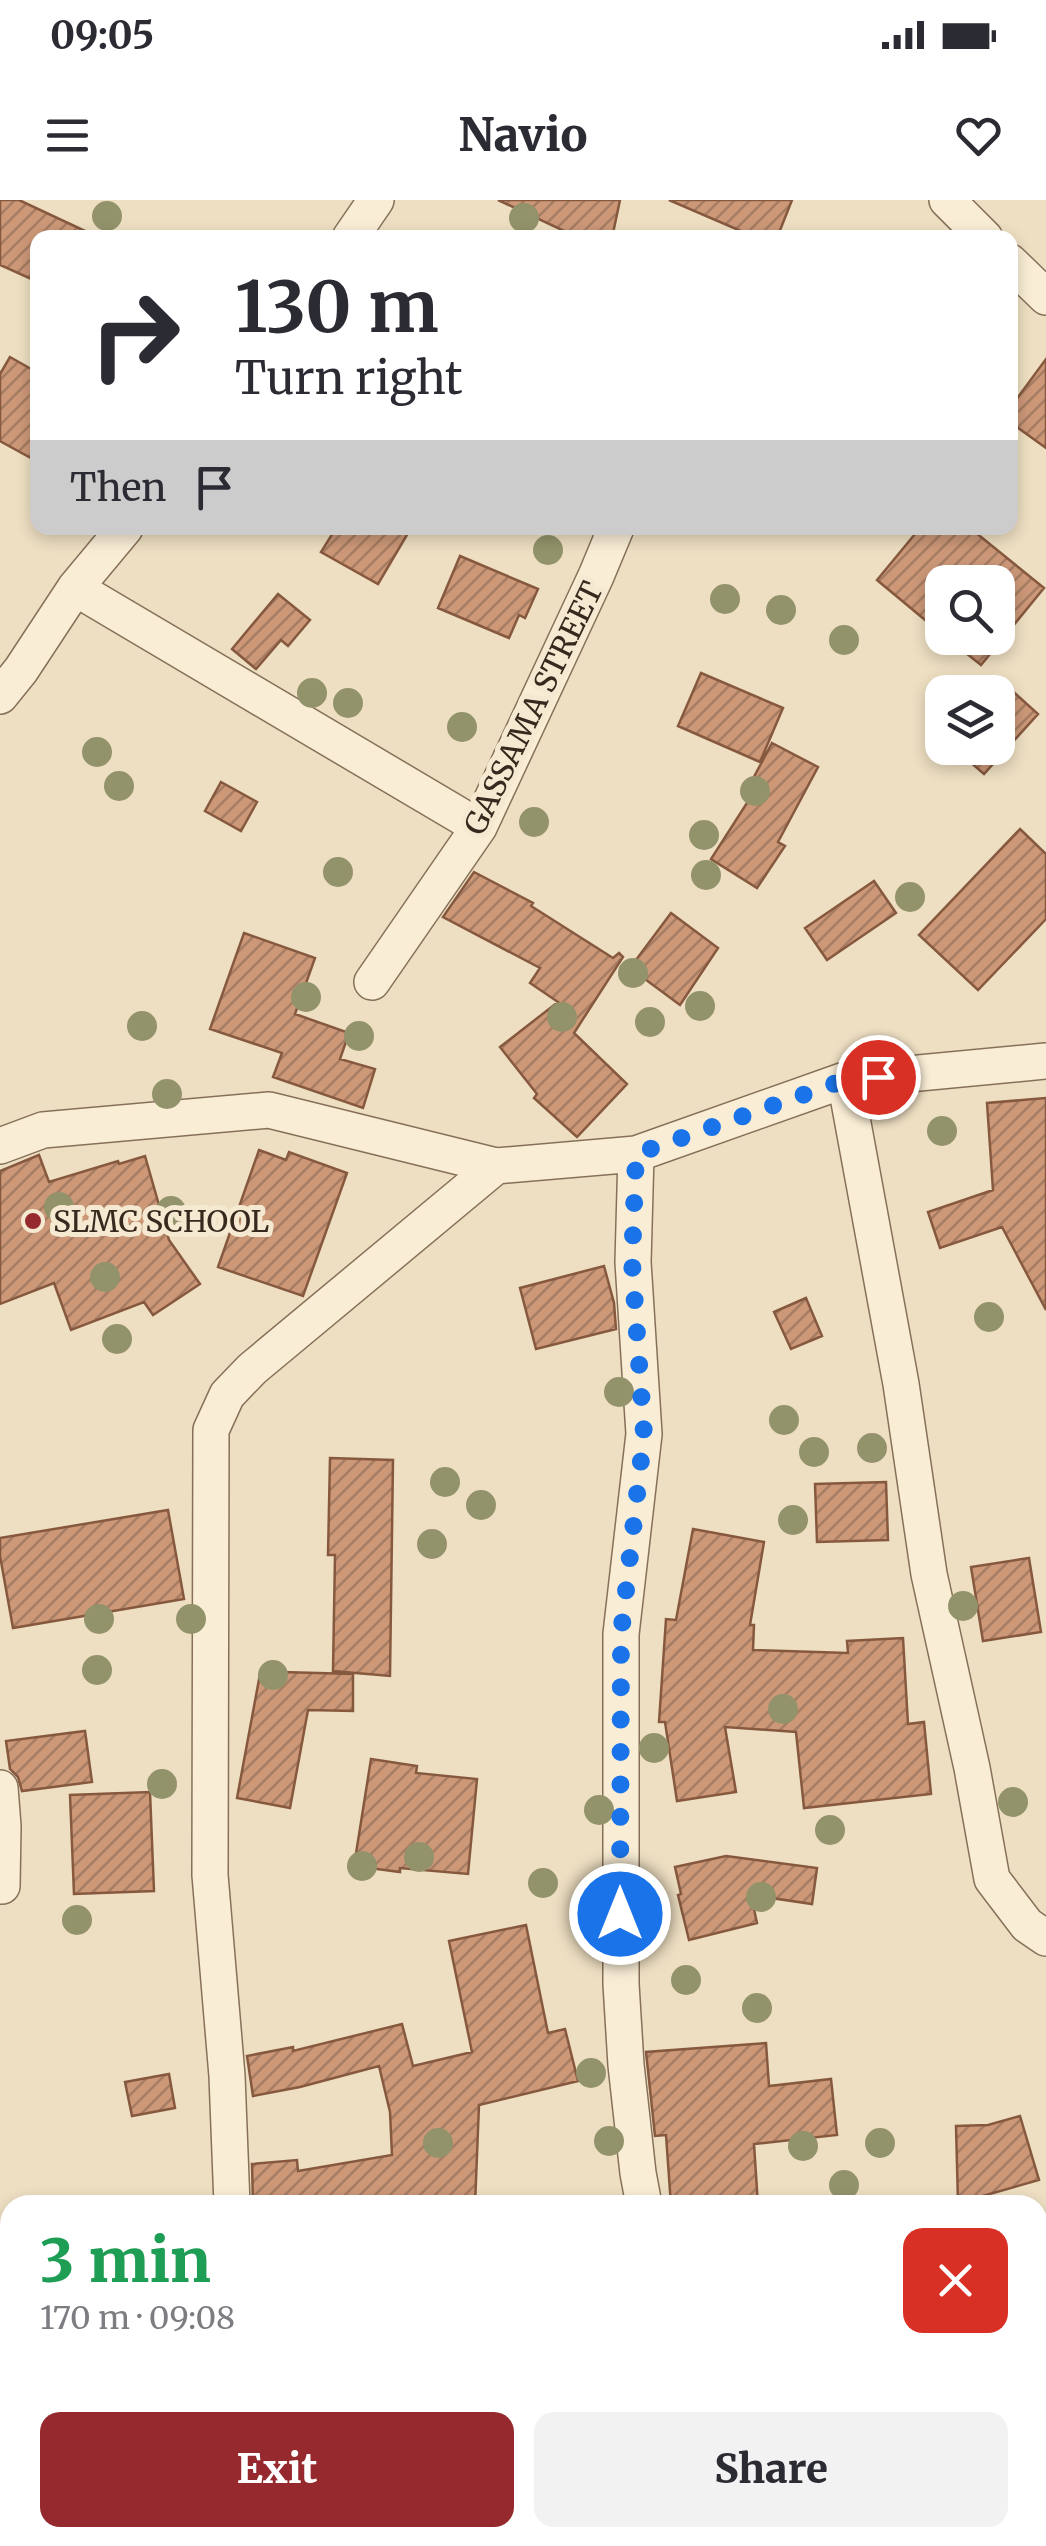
<!DOCTYPE html>
<html lang="en">
<head>
<meta charset="utf-8">
<style>
  :root { --surface:#fff; --page:#f2f2f3; --text:#2b2b33; --muted:#7c7c81; --accent:#96292d }
  body { margin:0; font-family:Merriweather,serif; background:var(--page); color:var(--text); height:100vh; display:flex; flex-direction:column; font-size:38px; white-space:nowrap }
  * { box-sizing:border-box; margin:0 }
  p { font-size:32px; color:var(--muted) }
  .icon { flex:none; width:55px; height:55px; fill:none; stroke:currentColor; stroke-width:2; stroke-linecap:round; stroke-linejoin:round }
  .map { position:relative; flex:1; overflow:hidden }
  .panel { position:absolute; left:0px; top:1995px; width:1048px; height:352px; display:flex; flex-direction:column; background:var(--surface); border-radius:30px 30px 0 0; box-shadow:0 5px 15px #0003 }
  .panel>* { flex:none }
  .top-card { position:absolute; left:30px; top:30px; width:988px; height:305px; border-radius:20px; box-shadow:0 5px 15px #0003; background:#fff; color:var(--text); overflow:hidden }
  .buttons { position:absolute; left:925px; top:365px; display:grid; gap:20px }
  .buttons a { display:grid; place-items:center; width:90px; height:90px; border-radius:20px; background:var(--surface); box-shadow:0 5px 15px #0003; font-size:50px }
  .pin { position:absolute; display:grid; place-items:center; width:85px; height:85px; color:#fff; margin:-42px; border:5px solid #fff; border-radius:50%; box-shadow:0 2px 10px #0007 }
  .me { position:absolute; width:110px; margin:-55px; rotate:0deg; stroke-linejoin:round; filter:drop-shadow(0 0 8px #0008) }
  .turn { display:flex; align-items:center; gap:35px; height:210px; padding:0 40px; font-size:45px }
  .turn .icon { width:130px; height:130px; stroke-width:2.5 }
  .turn b { display:block; font-size:70px; line-height:85px }
  .then { display:flex; align-items:center; height:95px; padding:0 40px; background:#0003; gap:20px; font-size:38px }
  .round { display:grid; place-items:center; flex:none; width:105px; height:105px; border-radius:20px; background:var(--page) }
  .head { display:flex; align-items:center; justify-content:space-between; height:170px; padding:0 40px }
  h1 { font-size:60px; font-weight:800; line-height:75px; color:#1e9e55 }
  .cta { display:flex; gap:20px; margin-top:auto; padding:20px 40px }
  .cta a { flex:1; height:115px; border-radius:20px; background:var(--accent); color:#fff; font-size:40px; font-weight:800; line-height:115px; text-align:center }
  .cta a+a { background:var(--page); color:var(--text) }
  .status { display:flex; justify-content:space-between; align-items:center; height:70px; padding:0 50px; background:var(--surface); direction:ltr }
  .status svg { height:28px; fill:currentColor }
  header { display:flex; justify-content:space-between; align-items:center; height:130px; padding:0 40px; background:var(--surface); font-size:45px; font-weight:800 }
  .map>svg:first-child { display:block }
  .building { fill:url(#building-hatch); stroke:#86593f; stroke-width:2.5 }
  .lines { fill:none; stroke-linecap:round; stroke-linejoin:round }
  .minor-casing { stroke:#877059; stroke-width:38 }
  .minor { stroke:#f9edd5; stroke-width:35 }
  .tree { fill:#93936b }
  .route { stroke:#1a73e8; stroke-width:18; stroke-dasharray:0 32.4 }
  .poi-dot { fill:#96292d; stroke:#f5ead1; stroke-width:4 }
  .labels { text-anchor:middle; dominant-baseline:central; stroke-width:10; stroke-linejoin:round; paint-order:stroke }
  .street-label { font-size:30px; fill:#37291d; stroke:#f5ead1 }
  .poi-label { font-size:30px; fill:#37291d; stroke:#f5ead1; text-anchor:start }
</style>
</head>
<body>
<div class="status"><b>09:05</b><svg viewBox="0 0 49 12"><path d="M0 12V9h3v3zM5 12V6h3v6zM10 12V3h3v9zM15 12V0h3v12zM26 1h20v11H26zM47 4h2v5h-2z"/></svg></div>
<header><svg class="icon" aria-label="menu" viewBox="0 0 24 24"><path d="M4 6h16M4 12h16M4 18h16"/></svg>Navio<svg class="icon" aria-label="heart" viewBox="0 0 24 24"><path d="M12 20l-8-8c-3-5 5-10 8-4 3-6 11-1 8 4z"/></svg></header>
<div class="map">
<svg width="1046" height="2346" viewBox="0 0 1046 2346">
  <defs>
    <pattern id="building-hatch" width="6" height="6" patternUnits="userSpaceOnUse" patternTransform="scale(2.5)"><rect width="6" height="6" fill="#cc9878"/><path d="M-1 1l2-2M0 6l6-6M5 7l2-2" fill="none" stroke="#a67c62"/></pattern>
  </defs>
  <rect width="100%" height="100%" fill="#eedfc2"/>
  <path class="building" d="M0,0h19l81,38h-62v44l-38,-17z
    M498,0h122l-8,38h-33z
    M669,0h123l-15,38h-20z
    M10,157l28,16v89l-38,-21v-67z
    M1046,159v89l-36,-26v-14z
    M336,328h75l-33,56 -57,-32z
    M920,328h50l74,60 -63,77 -34,-27h51v-56h-56v52l-65,-54z
    M460,356l78,33 -13,29 -6,-3 -10,23 -71,-30z
    M278,394l32,26 -22,26 -7,-6 -25,29 -24,-20z
    M701,473l82,35 -23,54 -82,-36z
    M998,478l40,36 -54,60 -30,-26h44v-56h-12z
    M772,543l46,24 -40,75 7,4 -28,42 -46,-29 43,-67 -6,-4z
    M221,582l36,20 -16,29 -36,-20z
    M1020,629l26,25v65l-68,71 -59,-55z
    M474,672l59,31 -2,3 82,52 6,-5 4,4 -49,76 53,51 -50,53 -43,-39 3,-4 -37,-47 58,-45 -28,-19 10,-15 -97,-51z
    M874,681l22,32 -69,47 -22,-32z
    M671,713l47,35 -38,57 -50,-37z
    M244,733l71,25 -20,56 54,19 -9,26 35,10 -12,39 -90,-31 9,-24 -72,-24z
    M1046,898v212l-44,-83 -62,21 -12,-36 65,-22 -6,-87z
    M259,950l27,10 3,-8 58,21 -44,123 -85,-29z
    M39,955l10,27 69,-21 1,3 26,-8 24,84 31,44 -47,31 -9,-13 -73,28 -17,-47 -54,21v-133z
    M604,1066l10,37 2,26 -80,20 -16,-61z
    M806,1098l16,38 -31,13 -17,-37z
    M330,1258l63,2 -3,216 -57,-5 2,-116h-7z
    M886,1282l2,58 -71,2 -2,-58z
    M168,1310l16,89 -171,29 -13,-72v-18z
    M693,1329l71,13 -14,83h4l-1,25 95,3 -1,-12 56,-3 5,86 16,-2 7,72 -127,14 -8,-76 -71,-5 11,65 -59,9 -12,-79h-6l7,-103 10,1z
    M1029,1358l12,74 -58,9 -12,-74z
    M282,1472l71,2v37l-45,-1 -18,98 -53,-10 23,-124 22,1z
    M85,1531l7,51 -70,9 -4,-14 -8,-8 -4,-28z
    M371,1559l46,7 -1,7 61,6 -9,95 -68,-6v4l-46,-6z
    M150,1592l4,99 -80,3 -4,-99z
    M726,1656l91,12 -5,36 -61,-9 6,28 -68,17 -11,-45 3,-1 -6,-27z
    M526,1725l22,108 17,-4 13,52 -99,24 -4,100h-222l-1,-41 45,-4 1,11 94,-16 -2,-43 -11,-46 -79,21 -47,9 -6,-40 46,-9v4l109,-27 11,42 59,-14 -23,-111z
    M766,1843l3,43 62,-7 6,56 -83,9 4,61h-87l-5,-70 -11,1 -9,-84z
    M169,1874l6,34 -43,8 -7,-34z
    M1020,1916l19,64 -81,23 -2,-77 32,-1z"/>
  <g class="lines">
    <defs>
      <path id="minor" d="M947,0l38,38
        M350,38l26,-38
        M1010,62l36,35
        M75,388l404,239
        M0,496l21,-26 54,-82 50,-60
        M372,782l107,-155 117,-251 20,-48
        M845,880l56,304 28,190 43,194 20,111 35,46 19,13
        M0,946l43,-16 226,-20 227,56 140,-12 209,-74 201,-19
        M636,954l-3,108 11,172 -23,200v350l5,81 12,108 6,32
        M0,1588l3,38 -1,60
        M232,2005l-5,-129 -17,-201 1,-445 16,-35 25,-26 244,-203
        M1038,2197l8,-4
        M296,2338l2,8
        M722,2346l17,-8"/>
    </defs>
    <use href="#minor" class="minor-casing"/>
    <use href="#minor" class="minor"/>
  </g>
  <g class="tree">
    <circle cx="107" cy="16" r="15"/>
    <circle cx="524" cy="18" r="15"/>
    <circle cx="548" cy="350" r="15"/>
    <circle cx="725" cy="399" r="15"/>
    <circle cx="781" cy="410" r="15"/>
    <circle cx="844" cy="440" r="15"/>
    <circle cx="312" cy="493" r="15"/>
    <circle cx="348" cy="503" r="15"/>
    <circle cx="462" cy="527" r="15"/>
    <circle cx="97" cy="552" r="15"/>
    <circle cx="119" cy="586" r="15"/>
    <circle cx="755" cy="591" r="15"/>
    <circle cx="534" cy="622" r="15"/>
    <circle cx="704" cy="635" r="15"/>
    <circle cx="338" cy="672" r="15"/>
    <circle cx="706" cy="675" r="15"/>
    <circle cx="910" cy="697" r="15"/>
    <circle cx="633" cy="773" r="15"/>
    <circle cx="306" cy="797" r="15"/>
    <circle cx="700" cy="806" r="15"/>
    <circle cx="562" cy="817" r="15"/>
    <circle cx="650" cy="822" r="15"/>
    <circle cx="142" cy="826" r="15"/>
    <circle cx="359" cy="836" r="15"/>
    <circle cx="167" cy="894" r="15"/>
    <circle cx="942" cy="931" r="15"/>
    <circle cx="59" cy="1007" r="15"/>
    <circle cx="171" cy="1011" r="15"/>
    <circle cx="105" cy="1077" r="15"/>
    <circle cx="989" cy="1117" r="15"/>
    <circle cx="117" cy="1139" r="15"/>
    <circle cx="619" cy="1192" r="15"/>
    <circle cx="784" cy="1220" r="15"/>
    <circle cx="872" cy="1248" r="15"/>
    <circle cx="814" cy="1252" r="15"/>
    <circle cx="445" cy="1282" r="15"/>
    <circle cx="481" cy="1305" r="15"/>
    <circle cx="793" cy="1320" r="15"/>
    <circle cx="432" cy="1344" r="15"/>
    <circle cx="963" cy="1406" r="15"/>
    <circle cx="99" cy="1419" r="15"/>
    <circle cx="191" cy="1419" r="15"/>
    <circle cx="97" cy="1470" r="15"/>
    <circle cx="273" cy="1475" r="15"/>
    <circle cx="783" cy="1509" r="15"/>
    <circle cx="654" cy="1548" r="15"/>
    <circle cx="162" cy="1584" r="15"/>
    <circle cx="1013" cy="1602" r="15"/>
    <circle cx="599" cy="1610" r="15"/>
    <circle cx="830" cy="1630" r="15"/>
    <circle cx="419" cy="1657" r="15"/>
    <circle cx="362" cy="1666" r="15"/>
    <circle cx="543" cy="1683" r="15"/>
    <circle cx="761" cy="1697" r="15"/>
    <circle cx="77" cy="1720" r="15"/>
    <circle cx="686" cy="1780" r="15"/>
    <circle cx="757" cy="1808" r="15"/>
    <circle cx="591" cy="1873" r="15"/>
    <circle cx="609" cy="1941" r="15"/>
    <circle cx="438" cy="1943" r="15"/>
    <circle cx="880" cy="1943" r="15"/>
    <circle cx="803" cy="1946" r="15"/>
    <circle cx="844" cy="1985" r="15"/>
  </g>
  <g class="lines">
    <path class="route" d="M620,1714l1,-280 23,-200 -12,-172 4,-108 209,-74 33,-3"/>
  </g>
  <circle class="poi-dot" cx="33" cy="1021" r="10"/>
  <g class="labels">
    <g class="street-label">
      <text transform="translate(533 508) rotate(-64)">GASSAMA STREET</text>
    </g>
    <g class="poi-label">
      <text x="53" y="1021">SLMC SCHOOL</text>
    </g>
  </g>
</svg>
<div class="buttons">
<a><svg class="icon" aria-label="search" viewBox="0 0 24 24"><circle cx="10" cy="10" r="6"/><path d="M15 15l6 6"/></svg></a>
<a><svg class="icon" aria-label="layers" viewBox="0 0 24 24"><path d="M12 4l9 5-9 5-9-5zM3 14l9 5 9-5"/></svg></a>
</div>
<div class="pin" style="left:878px;top:877px;background:#d93025"><svg class="icon" aria-label="arrive" viewBox="0 0 24 24"><path d="M6 21V4h12l-3 4 3 4H6"/></svg></div>
<svg class="me" style="left:620px;top:1714px" viewBox="-20 -20 40 40"><circle r="17" fill="#1a73e8" stroke="#fff" stroke-width="3"/><path d="M0-11L8 9 0 5-8 9z" fill="#fff"/></svg>
<div class="top-card">
<div class="turn"><svg class="icon" aria-label="right" viewBox="0 0 24 24"><path d="M7 20v-9h11M14 6l5 5-5 5"/></svg><div><b>130 m</b>Turn right</div></div>
<div class="then">Then<svg class="icon" aria-label="arrive" viewBox="0 0 24 24"><path d="M6 21V4h12l-3 4 3 4H6"/></svg></div>
</div>
<section class="panel">
<div class="head"><div><h1>3 min</h1><p>170 m · 09:08</p></div><a class="round" style="background:#d93025;color:#fff"><svg class="icon" aria-label="close" viewBox="0 0 24 24"><path d="M6 6l12 12M18 6L6 18"/></svg></a></div>
<div class="cta"><a>Exit</a><a>Share</a></div>
</section>
</div>
</body>
</html>
